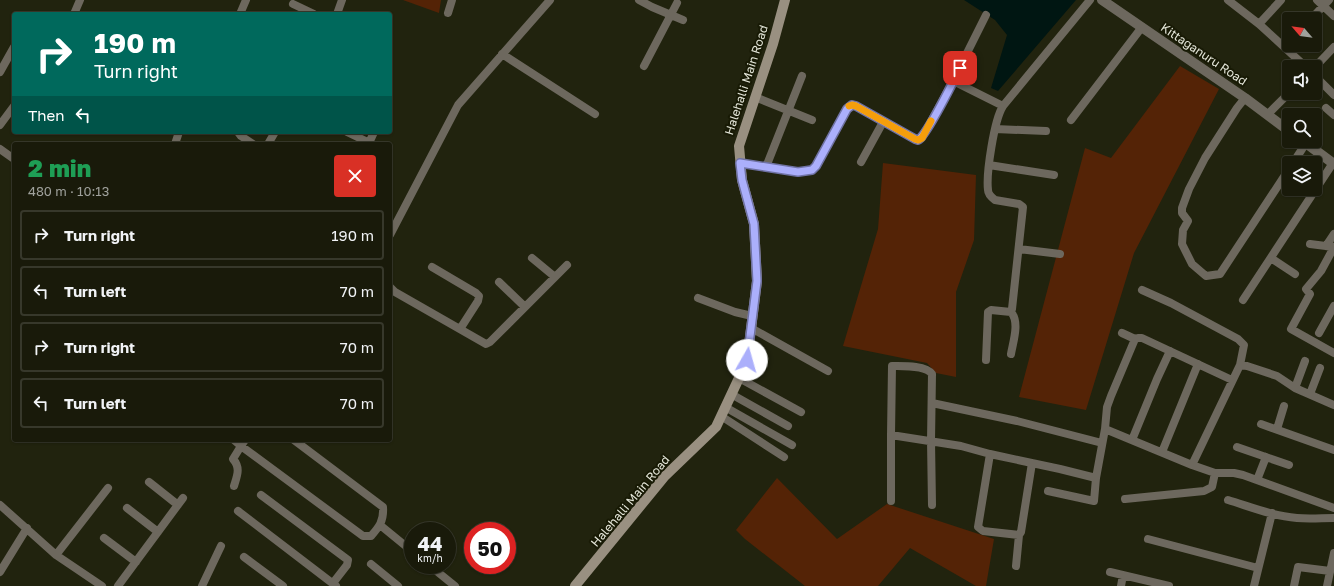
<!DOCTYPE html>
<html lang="en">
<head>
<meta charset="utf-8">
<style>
  :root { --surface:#191a0a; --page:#262718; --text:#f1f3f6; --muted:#9fa19c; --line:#37382b }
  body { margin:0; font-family:"Golos Text",sans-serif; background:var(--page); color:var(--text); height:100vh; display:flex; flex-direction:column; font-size:15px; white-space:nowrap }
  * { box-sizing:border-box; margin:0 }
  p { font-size:13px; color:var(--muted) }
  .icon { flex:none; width:22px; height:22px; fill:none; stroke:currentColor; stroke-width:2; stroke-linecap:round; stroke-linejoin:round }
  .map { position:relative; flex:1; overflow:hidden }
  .sheet { position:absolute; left:12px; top:142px; width:380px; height:300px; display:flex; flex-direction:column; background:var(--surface); border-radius:4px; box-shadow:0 1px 3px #0004,0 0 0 1px var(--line) }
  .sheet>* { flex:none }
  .top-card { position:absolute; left:12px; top:12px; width:380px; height:122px; border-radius:4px; box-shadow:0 1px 3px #0004,0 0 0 1px var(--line); background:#00695c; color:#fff; overflow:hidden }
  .needle { width:26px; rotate:298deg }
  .buttons { position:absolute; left:1282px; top:12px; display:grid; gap:8px }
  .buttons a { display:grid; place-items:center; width:40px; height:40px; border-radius:4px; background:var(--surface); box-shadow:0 1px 3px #0004,0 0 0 1px var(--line); font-size:20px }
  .speed { position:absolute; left:404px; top:522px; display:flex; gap:8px; font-size:20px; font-weight:700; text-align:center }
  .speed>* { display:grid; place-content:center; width:52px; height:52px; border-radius:50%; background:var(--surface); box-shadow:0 1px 3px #0004,0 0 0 1px var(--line); line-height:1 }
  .speed small { font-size:10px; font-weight:400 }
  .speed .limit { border:6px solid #d22; background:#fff; color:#111 }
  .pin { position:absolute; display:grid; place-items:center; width:34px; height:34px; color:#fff; margin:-17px; border-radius:8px; box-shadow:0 2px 6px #0006 }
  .me { position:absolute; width:44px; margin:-22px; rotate:7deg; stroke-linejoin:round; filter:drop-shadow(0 0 3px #0008) }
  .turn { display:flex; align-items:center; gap:14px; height:84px; padding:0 16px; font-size:18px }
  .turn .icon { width:52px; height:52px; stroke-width:2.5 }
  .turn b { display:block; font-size:28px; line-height:34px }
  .then { display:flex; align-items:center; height:38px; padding:0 16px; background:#0003; gap:8px; font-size:15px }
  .round { display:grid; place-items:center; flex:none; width:42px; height:42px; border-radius:4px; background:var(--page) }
  .headline { display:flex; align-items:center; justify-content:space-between; height:68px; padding:0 16px }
  h1 { font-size:24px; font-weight:800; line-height:30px; color:#1e9e55 }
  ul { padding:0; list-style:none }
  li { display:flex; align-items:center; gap:12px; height:50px; margin:0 8px 6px; padding:0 8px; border:2px solid var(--line); border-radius:4px }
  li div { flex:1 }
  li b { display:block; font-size:15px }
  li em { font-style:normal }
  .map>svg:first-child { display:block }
  .green { fill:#542306 }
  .water { fill:#001612 }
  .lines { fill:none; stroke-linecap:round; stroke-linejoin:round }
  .minor { stroke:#6d685e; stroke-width:8 }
  .tertiary { stroke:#6d685e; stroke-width:10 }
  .secondary { stroke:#999081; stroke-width:10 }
  .route-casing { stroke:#6f72a3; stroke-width:10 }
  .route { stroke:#abaffb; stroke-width:7 }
  .slow { stroke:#f59e0b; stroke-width:7 }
  .labels { text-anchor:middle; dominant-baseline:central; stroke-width:4; stroke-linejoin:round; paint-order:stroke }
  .street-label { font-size:12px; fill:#e5e7da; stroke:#181a05 }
</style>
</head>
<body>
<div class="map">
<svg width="1334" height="586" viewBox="0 0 1334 586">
  <rect width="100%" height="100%" fill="#21230e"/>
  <path class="green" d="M403,0h38l-2,13z
    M1180,66l39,23 -85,164 -48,157 -67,-13 66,-249 26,10z
    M883,163l93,12 -2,65 -18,52v85l-20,-4 -9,-10 -84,-17 35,-117z
    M777,478l60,61 50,-35 107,35 -8,47h-10l-66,-38 -32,38h-73l-60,-47 -9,-9z"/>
  <path class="water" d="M964,0h112l-78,91 -7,-3 16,-53 -12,-15z"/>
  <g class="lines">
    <path class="minor" d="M639,0l13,7 31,13
      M1228,0l31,24 47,43
      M1317,0l17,16
      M293,4l21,10
      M448,13l4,-13
      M74,14l6,-14
      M240,14l6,-14
      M337,14l5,-14
      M1311,19l18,-19
      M1259,24l22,-24
      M502,54l93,60
      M644,66l33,-63
      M1315,67l19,-20
      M0,72l14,-25
      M1315,76l19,19
      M953,81l50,25 87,-106
      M755,97l57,23
      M1245,98l-8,10 -32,50 -16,31 -7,19v5l6,8 -5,9 -1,14 10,20 14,12 14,-2 69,-105
      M1326,108l8,7
      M1267,115l22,-22
      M1071,120l71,-93
      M0,125l14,-19
      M995,129l51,2
      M238,132l3,4 12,8
      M347,132l25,12
      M369,143l5,-11
      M175,144l4,-12
      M268,144l7,-12
      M0,149l14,10
      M861,162l22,-40
      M740,163l58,9 14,-2 4,-4 31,-57 5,-4 4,1 59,33 3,1 4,-2 31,-57 33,-66
      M1293,163l13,-20
      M989,165l65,10
      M766,167l36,-91
      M390,235l68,-130 92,-105
      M1310,244l24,3
      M1326,246l8,-12
      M1334,247l-13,24 -15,18 4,5 -19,35 43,24
      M1019,249l41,5
      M532,258l23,19
      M1271,258l24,16
      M432,267l44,26 3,3 -1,5 -18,28
      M499,282l26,25
      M390,287l5,5 91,52 4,-2 77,-77
      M1142,290l29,13 67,36 6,6 -4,20
      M698,298l37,14 17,4
      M1243,300l90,-137
      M1011,312c9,10 2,30 0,42
      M751,328l77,43
      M1122,333l13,6
      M1319,333l15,-27
      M986,360l2,-48 3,-2 20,2 1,-3 11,-102 -4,-3 -24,-4c-4,-3 -7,-6 -7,-10 -2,-16 6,-70 15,-84
      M739,378l62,34
      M1295,388l10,-27
      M731,394l57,32
      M1310,394l10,-26
      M932,403l85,18 85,22
      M725,407l67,38
      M721,416l63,41
      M1261,424l73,26
      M1105,429l2,-22 4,-11 24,-57 3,-1h4l90,42
      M1277,429l7,-23
      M234,440l7,6 4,-6
      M1132,440l25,-61 13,-28
      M1237,447l52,18
      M1162,452l36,-88
      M990,454l-12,73 5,4 36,4 2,-3 11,-69
      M1192,465l23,8h19l9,2 91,33
      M1257,480l9,-23
      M149,482l29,23
      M234,486c3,-10 7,-18 -1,-27l8,-13 122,90h8c8,-9 13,-15 12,-29l-89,-67
      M1048,491l46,10 2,-23
      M261,495l87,65 -1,5 -14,18
      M1125,499l79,-8 8,-4 3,-14
      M1228,500c23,7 45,16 69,18 12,1 25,0 37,0
      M891,501v-66
      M0,505l56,50 46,31
      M932,505l-1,-64 1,-67c-6,-9 -29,-8 -40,-8l-1,69 70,11 29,8 70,15 36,9 9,-49 87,36 48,-100 7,1 30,10 18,12 39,17
      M127,508l31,24
      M238,511l98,75
      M380,525l33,27
      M104,538l32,24
      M1148,539l110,29
      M56,555l52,-67
      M244,557l39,29
      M371,564l27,22
      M429,565l26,21
      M1016,566l3,-31
      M0,572l27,-44
      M1110,572l59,14
      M118,586l65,-88
      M202,586l19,-40
      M1121,586l2,-11
      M1254,586l18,-73
      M1294,586l4,-19 32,4
      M1327,586l7,-33"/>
    <path class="tertiary" d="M1102,0l143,98 44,33
      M1303,141l31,23"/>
    <path class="secondary" d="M575,586l89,-109 52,-50 31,-66 10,-80 -3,-57 -12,-44 -3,-34 34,-102 12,-44"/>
  </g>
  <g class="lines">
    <defs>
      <path id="route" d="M747,360l10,-79 -3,-57 -12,-44 -2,-17 58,9 14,-2 4,-4 31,-57 5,-4 4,1 59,33 3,1c9,-5 36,-60 42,-72"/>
    </defs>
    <use href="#route" class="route-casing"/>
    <use href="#route" class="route"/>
    <path class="slow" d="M849,106l3,-1 4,1 59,33 3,1 4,-2 9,-17"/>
  </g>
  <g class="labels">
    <g class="street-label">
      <text transform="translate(1204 54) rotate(34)">Kittaganuru Road</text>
      <text transform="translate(746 80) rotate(-72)">Halehalli Main Road</text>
      <text transform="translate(630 501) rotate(-50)">Halehalli Main Road</text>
    </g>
  </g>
</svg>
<div class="buttons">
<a><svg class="needle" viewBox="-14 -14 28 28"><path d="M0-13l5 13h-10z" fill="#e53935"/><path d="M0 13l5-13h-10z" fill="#9fa19c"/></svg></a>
<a><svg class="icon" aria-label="sound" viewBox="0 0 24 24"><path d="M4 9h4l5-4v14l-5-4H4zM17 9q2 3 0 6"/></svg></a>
<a><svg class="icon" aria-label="search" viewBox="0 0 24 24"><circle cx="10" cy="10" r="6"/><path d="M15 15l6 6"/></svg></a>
<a><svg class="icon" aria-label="layers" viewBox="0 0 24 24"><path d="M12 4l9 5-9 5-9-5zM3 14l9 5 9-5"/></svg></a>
</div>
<div class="speed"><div>44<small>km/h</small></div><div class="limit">50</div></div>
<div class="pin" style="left:960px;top:68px;background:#d93025"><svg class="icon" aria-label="arrive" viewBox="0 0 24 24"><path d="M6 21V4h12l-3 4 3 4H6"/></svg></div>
<svg class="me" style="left:747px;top:360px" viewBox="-20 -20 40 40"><circle r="19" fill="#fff"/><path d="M0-13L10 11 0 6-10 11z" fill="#abaffb"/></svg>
<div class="top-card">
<div class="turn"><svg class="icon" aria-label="right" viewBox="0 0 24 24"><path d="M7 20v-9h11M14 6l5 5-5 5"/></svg><div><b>190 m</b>Turn right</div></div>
<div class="then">Then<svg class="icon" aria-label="left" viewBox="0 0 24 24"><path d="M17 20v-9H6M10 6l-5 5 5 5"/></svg></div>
</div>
<section class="sheet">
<div class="headline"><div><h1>2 min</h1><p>480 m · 10:13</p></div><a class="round" style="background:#d93025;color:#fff"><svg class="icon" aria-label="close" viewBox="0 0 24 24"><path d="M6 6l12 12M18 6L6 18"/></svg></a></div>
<ul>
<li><svg class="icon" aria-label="right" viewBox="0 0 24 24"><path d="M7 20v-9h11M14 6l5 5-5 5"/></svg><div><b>Turn right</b></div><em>190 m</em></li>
<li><svg class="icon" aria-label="left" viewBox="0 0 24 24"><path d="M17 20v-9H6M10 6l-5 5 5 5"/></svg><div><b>Turn left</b></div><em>70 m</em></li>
<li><svg class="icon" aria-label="right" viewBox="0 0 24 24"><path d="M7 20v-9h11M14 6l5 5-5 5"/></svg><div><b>Turn right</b></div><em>70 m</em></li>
<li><svg class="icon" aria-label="left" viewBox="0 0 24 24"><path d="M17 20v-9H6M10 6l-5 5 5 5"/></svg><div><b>Turn left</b></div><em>70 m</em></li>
</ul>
</section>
</div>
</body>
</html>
